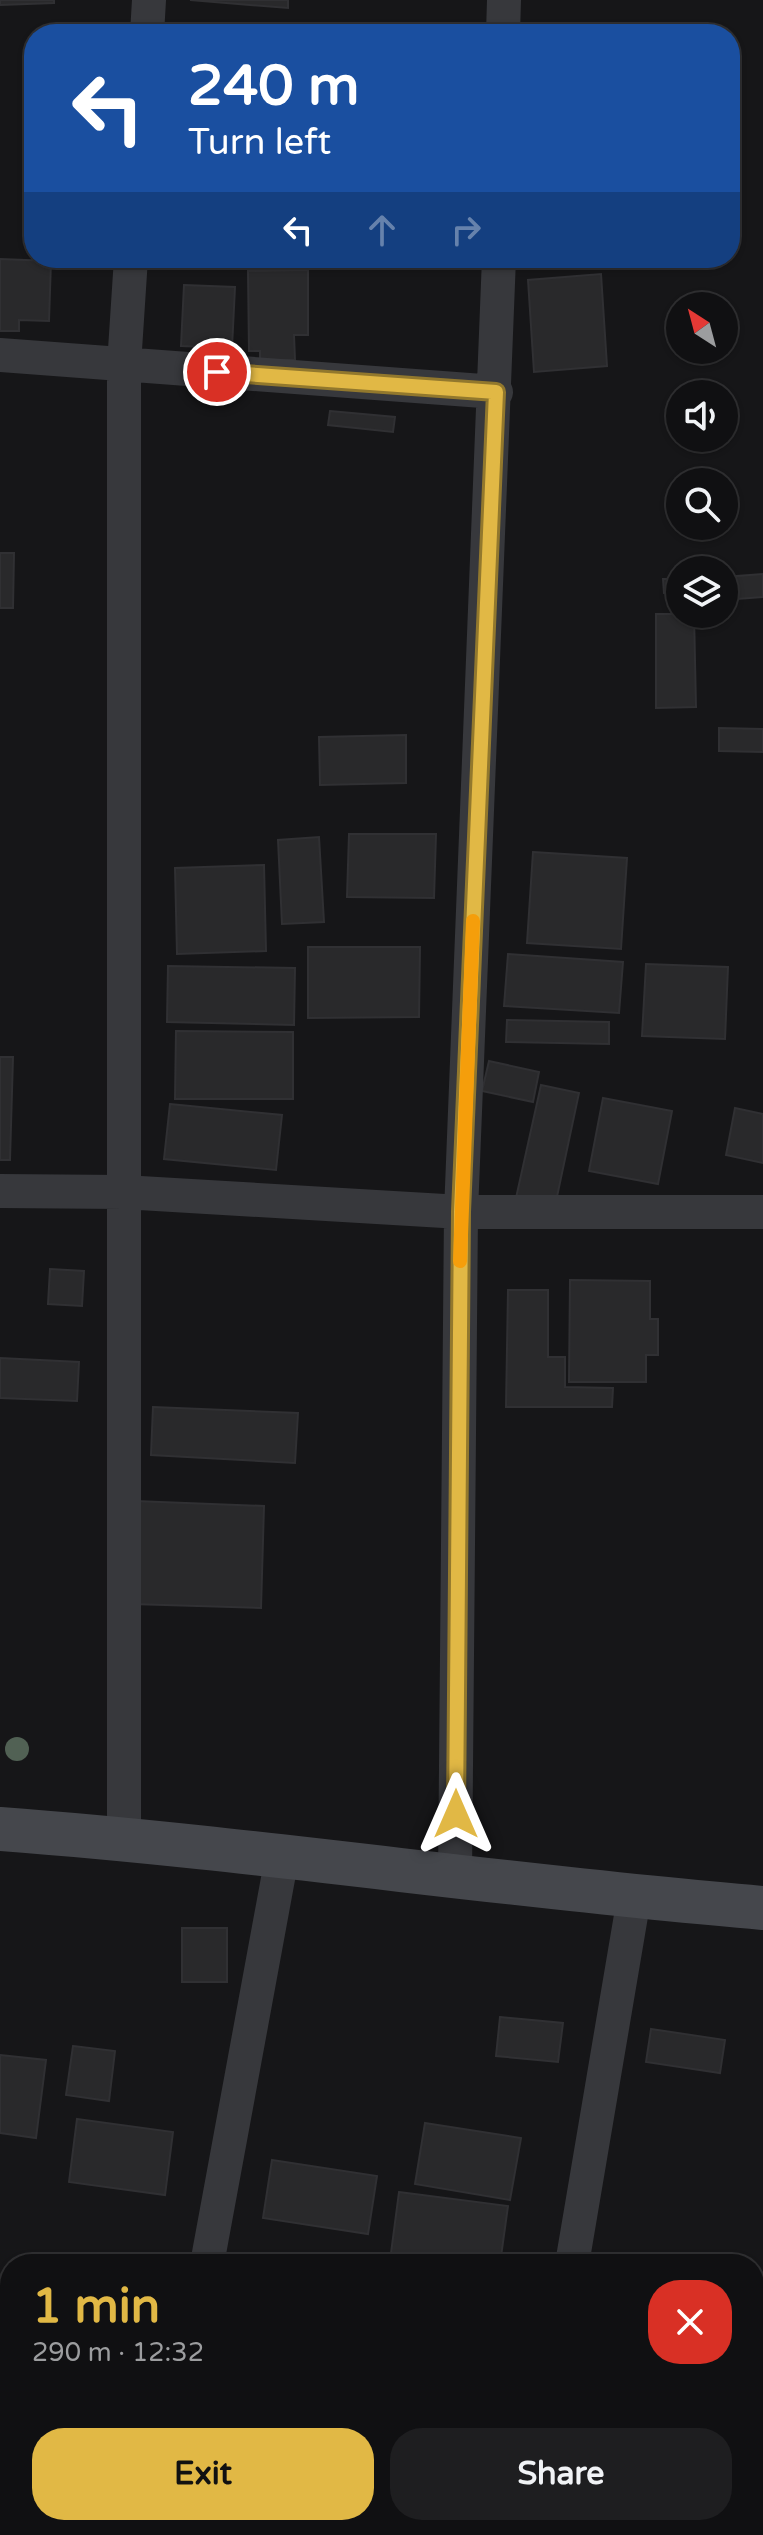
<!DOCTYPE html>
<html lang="en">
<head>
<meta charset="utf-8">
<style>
  :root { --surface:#101012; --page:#1e1e20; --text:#f1f3f6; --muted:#9c9d9f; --line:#303032; --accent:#e1b845 }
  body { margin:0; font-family:"Varela Round",sans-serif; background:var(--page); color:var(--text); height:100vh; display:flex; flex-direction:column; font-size:30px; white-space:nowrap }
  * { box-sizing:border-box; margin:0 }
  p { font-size:26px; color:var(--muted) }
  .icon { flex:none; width:44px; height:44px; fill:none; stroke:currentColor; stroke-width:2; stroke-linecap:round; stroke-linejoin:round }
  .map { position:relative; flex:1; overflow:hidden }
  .side { position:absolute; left:0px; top:2254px; width:764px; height:282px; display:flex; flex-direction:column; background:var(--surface); border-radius:32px 32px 0 0; box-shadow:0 2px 6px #0004,0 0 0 2px var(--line) }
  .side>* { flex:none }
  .banner { position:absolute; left:24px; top:24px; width:716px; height:244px; border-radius:32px; box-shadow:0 2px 6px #0004,0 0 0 2px var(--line); background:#1a4fa0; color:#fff; overflow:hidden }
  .needle { width:52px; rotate:324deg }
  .controls { position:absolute; left:666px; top:292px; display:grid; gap:16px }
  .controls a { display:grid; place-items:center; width:72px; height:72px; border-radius:50%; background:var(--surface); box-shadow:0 2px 6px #0004,0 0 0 2px var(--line); font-size:40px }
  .pin { position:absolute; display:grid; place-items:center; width:68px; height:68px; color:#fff; margin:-34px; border:4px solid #fff; border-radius:50%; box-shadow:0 2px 8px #0007 }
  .me { position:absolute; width:88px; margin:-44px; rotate:0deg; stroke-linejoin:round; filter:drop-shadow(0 0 6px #0008) }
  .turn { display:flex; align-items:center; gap:28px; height:168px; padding:0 32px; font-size:36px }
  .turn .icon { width:104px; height:104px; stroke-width:2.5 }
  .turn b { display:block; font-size:56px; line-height:68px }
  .lanes { display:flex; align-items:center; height:76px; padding:0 32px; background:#0003; justify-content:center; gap:40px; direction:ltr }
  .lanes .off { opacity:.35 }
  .round { display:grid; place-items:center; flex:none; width:84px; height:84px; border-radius:32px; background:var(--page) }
  .overview { display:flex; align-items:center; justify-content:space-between; height:136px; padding:0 32px }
  h1 { font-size:48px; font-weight:800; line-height:60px; color:var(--accent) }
  .action { display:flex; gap:16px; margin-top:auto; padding:16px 32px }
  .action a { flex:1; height:92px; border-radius:32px; background:var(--accent); color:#111; font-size:32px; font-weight:800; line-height:92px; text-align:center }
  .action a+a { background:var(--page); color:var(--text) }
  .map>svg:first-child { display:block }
  .building { fill:#29292b; stroke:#303033; stroke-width:2 }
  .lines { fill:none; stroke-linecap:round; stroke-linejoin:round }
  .street { stroke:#37383c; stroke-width:34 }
  .secondary { stroke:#45474c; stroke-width:44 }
  .tree { fill:#516154 }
  .route-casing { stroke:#92782d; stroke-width:20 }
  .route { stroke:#e1b845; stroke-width:14 }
  .slow { stroke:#f59e0b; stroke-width:14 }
</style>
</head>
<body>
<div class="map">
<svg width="763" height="2535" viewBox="0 0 763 2535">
  <rect width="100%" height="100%" fill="#161618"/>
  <path class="building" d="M0,0h54v3l-54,2z
    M190,0h98v8z
    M0,259l51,2 -2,60 -30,-1v11h-19z
    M308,270v65h-14l1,25h-35v-9h-11l-1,-80z
    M601,274l6,92 -73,6 -6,-92z
    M184,285l51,2 -3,61 -51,-2z
    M330,411l65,6 -2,15 -65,-7z
    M0,553h14l-1,55h-13z
    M763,574v23l-39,3v-23z
    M663,579h17v13l-16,1z
    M656,614h38l2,93 -40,1z
    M719,728l44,1v23l-44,-1z
    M406,735v48l-86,2 -1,-48z
    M349,834h87l-2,64 -87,-1z
    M319,837l5,85 -42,2 -4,-84z
    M533,852l94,6 -6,91 -94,-6z
    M264,865l2,86 -89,3 -2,-86z
    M308,947h112l-1,70 -111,1z
    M508,954l115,8 -4,51 -115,-7z
    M646,964l82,3 -3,72 -83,-3z
    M168,966l127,2 -1,57 -127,-3z
    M507,1020l102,2v22l-103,-2z
    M176,1031l117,1v67h-118z
    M0,1057h13l-3,103h-10z
    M489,1061l50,11 -6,30 -51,-11z
    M541,1085l38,8 -24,113 -39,-8z
    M603,1098l69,13 -14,73 -69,-13z
    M170,1104l112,11 -6,55 -112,-11z
    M735,1108l28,6v49l-37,-8z
    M50,1269l34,2 -2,35 -34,-2z
    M570,1280l80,1v38h8v36h-12v27h-77z
    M508,1290h40v67h17v30l48,1 -1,19h-106z
    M0,1358l79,4 -2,39 -77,-3z
    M153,1407l145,6 -3,50 -144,-8z
    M135,1501l129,5 -3,102 -129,-4z
    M182,1928h45v54h-45z
    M500,2017l63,6 -5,39 -62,-6z
    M651,2029l74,11 -5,33 -74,-11z
    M73,2046l42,5 -6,50 -43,-6z
    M0,2055l46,5 -10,78 -36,-5z
    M77,2119l96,13 -8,63 -96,-13z
    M425,2123l96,15 -11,62 -95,-16z
    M272,2160l105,16 -9,58 -105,-16z
    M399,2192l109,14 -8,58 -109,-11z
    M352,2258l40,6h-41z
    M0,2511l10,1v14h83l-1,9h-92z
    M238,2526h66l-2,9h-66z
    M550,2526h127l-1,9h-128z"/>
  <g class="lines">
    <path class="street" d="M147,34l2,-34
      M503,34l1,-34
      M0,355l496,37
      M0,1191l123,1 338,20h302
      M124,1838v-1473l7,-107
      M455,1877l6,-665 38,-954
      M207,2264l75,-407
      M572,2264l62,-366
      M0,2346l10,2
      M754,2506l9,1
      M156,2535l2,-9
      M527,2535l1,-9"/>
    <path class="secondary" d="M0,1829c255,19 508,58 763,79"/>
  </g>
  <circle class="tree" cx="17" cy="1749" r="12"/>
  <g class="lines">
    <defs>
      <path id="route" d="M217,372l279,20 -35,820 -5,602"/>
    </defs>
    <use href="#route" class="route-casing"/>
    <use href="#route" class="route"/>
    <path class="slow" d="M460,1261l13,-340"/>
  </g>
</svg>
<div class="controls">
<a><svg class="needle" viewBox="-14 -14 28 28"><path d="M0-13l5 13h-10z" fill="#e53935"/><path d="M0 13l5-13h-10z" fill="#9c9d9f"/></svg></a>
<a><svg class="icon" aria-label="sound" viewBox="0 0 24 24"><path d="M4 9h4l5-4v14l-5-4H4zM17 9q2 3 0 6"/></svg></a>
<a><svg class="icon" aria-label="search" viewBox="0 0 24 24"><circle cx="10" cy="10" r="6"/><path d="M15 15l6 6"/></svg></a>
<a><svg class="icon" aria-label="layers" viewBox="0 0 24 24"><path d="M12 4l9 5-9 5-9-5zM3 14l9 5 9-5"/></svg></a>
</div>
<div class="pin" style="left:217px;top:372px;background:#d93025"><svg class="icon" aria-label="arrive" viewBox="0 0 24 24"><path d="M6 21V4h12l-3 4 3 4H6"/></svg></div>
<svg class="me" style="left:456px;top:1814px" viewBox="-20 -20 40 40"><path d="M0-17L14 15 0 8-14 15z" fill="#e1b845" stroke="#fff" stroke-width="4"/></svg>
<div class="banner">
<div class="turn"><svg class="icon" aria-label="left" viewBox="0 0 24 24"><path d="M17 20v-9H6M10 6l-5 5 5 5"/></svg><div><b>240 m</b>Turn left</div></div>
<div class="lanes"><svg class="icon" aria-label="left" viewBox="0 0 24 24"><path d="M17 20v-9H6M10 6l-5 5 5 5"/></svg><svg class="icon off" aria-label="ahead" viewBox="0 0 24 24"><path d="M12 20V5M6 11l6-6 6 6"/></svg><svg class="icon off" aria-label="right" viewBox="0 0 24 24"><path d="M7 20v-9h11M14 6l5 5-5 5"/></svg></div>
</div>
<section class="side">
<div class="overview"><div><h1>1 min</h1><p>290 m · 12:32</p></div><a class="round" style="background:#d93025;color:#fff"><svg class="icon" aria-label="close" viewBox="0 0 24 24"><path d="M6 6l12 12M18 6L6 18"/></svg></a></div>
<div class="action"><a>Exit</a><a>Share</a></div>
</section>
</div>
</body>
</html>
